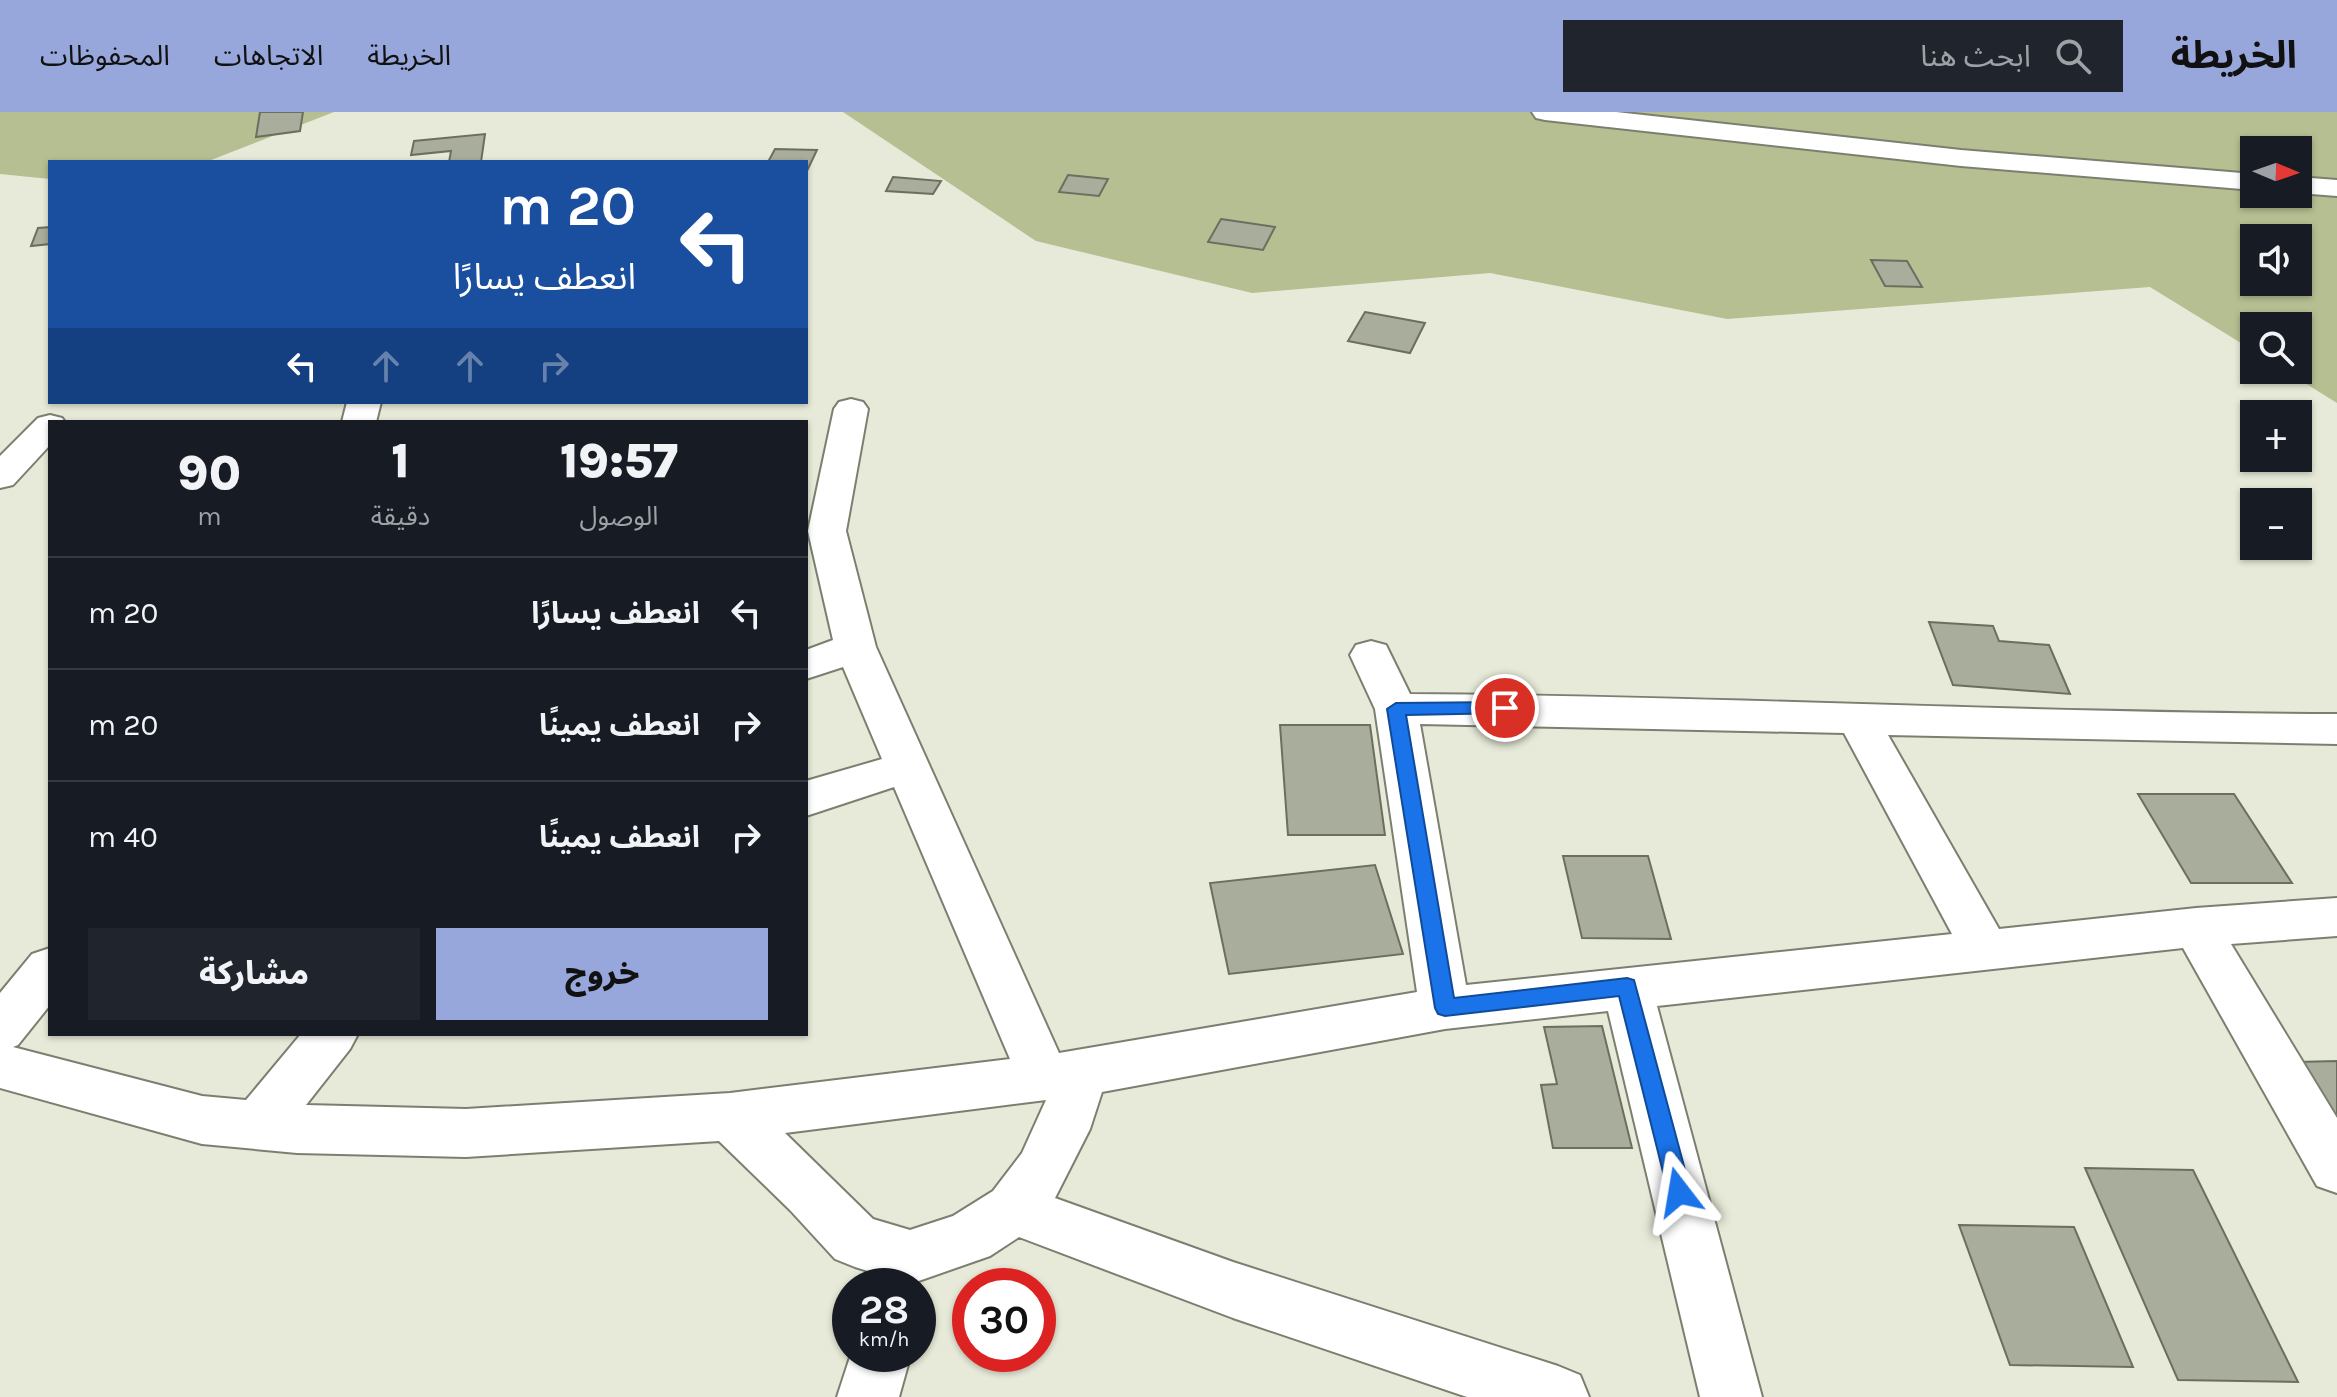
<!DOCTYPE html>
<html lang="ar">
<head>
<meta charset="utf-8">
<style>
  :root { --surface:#171b24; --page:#20242c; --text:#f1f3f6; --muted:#9ea1a6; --line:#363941; --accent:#97a7db }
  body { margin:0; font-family:Karla,"Noto Sans Arabic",sans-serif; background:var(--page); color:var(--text); direction:rtl; height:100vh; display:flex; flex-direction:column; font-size:30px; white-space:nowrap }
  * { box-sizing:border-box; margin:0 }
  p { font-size:26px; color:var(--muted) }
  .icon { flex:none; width:44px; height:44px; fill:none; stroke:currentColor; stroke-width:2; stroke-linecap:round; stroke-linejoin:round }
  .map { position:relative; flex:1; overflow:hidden; direction:ltr }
  .panel { position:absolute; left:48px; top:308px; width:760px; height:616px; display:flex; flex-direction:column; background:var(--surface); border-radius:0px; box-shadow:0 2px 6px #0004; direction:rtl }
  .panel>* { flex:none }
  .guide { position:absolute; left:48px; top:48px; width:760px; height:244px; border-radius:0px; box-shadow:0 2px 6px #0004; direction:rtl; background:#1a4fa0; color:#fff; overflow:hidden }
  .needle { width:52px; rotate:92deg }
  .controls { position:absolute; left:2240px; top:24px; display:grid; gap:16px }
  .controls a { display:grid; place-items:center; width:72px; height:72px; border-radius:0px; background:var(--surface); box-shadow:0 2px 6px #0004; font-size:40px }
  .speed { position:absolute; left:832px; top:1156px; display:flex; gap:16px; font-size:40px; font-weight:700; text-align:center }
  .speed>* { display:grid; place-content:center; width:104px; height:104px; border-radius:50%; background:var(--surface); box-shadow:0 2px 6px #0004; line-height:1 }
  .speed small { font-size:20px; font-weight:400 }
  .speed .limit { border:12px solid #d22; background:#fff; color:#111 }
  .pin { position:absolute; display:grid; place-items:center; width:68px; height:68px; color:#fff; margin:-34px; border:4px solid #fff; border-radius:50%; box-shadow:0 2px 8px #0007 }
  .me { position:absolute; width:88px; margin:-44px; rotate:346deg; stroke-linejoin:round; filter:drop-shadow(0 0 6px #0008) }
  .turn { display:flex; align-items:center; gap:28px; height:168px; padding:0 40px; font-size:36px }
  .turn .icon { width:104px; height:104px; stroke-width:2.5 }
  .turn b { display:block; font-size:56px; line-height:68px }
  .lanes { display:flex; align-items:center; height:76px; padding:0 40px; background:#0003; justify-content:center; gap:40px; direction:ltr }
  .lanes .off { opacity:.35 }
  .eta { display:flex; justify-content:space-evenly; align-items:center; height:136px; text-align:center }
  .eta b { font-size:48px; font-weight:800; line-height:56px }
  .action { display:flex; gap:16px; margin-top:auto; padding:16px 40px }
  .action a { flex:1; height:92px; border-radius:0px; background:var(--accent); color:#111; font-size:32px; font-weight:800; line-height:92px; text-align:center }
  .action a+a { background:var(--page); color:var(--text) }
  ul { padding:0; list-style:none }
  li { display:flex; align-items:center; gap:24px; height:112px; padding:0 40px; border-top:2px solid var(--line) }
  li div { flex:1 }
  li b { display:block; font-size:30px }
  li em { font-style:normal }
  header { display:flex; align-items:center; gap:48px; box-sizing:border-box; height:112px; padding:0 40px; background:var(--accent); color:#111 }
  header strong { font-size:38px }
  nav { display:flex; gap:44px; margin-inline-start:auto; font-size:28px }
  .search { width:560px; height:72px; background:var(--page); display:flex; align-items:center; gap:20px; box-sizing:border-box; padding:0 28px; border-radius:0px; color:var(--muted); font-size:30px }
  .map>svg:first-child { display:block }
  .green { fill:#b6bf91; fill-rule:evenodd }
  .building { fill:#a9ad9c; stroke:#6c6f5f; stroke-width:2 }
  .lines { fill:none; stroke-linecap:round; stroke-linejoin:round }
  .minor-casing { stroke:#7b7f6f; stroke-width:4 }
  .minor { fill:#fff; fill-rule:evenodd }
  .route { fill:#1a73e8; stroke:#114b97; stroke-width:2 }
</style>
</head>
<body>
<header>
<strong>الخريطة</strong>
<div class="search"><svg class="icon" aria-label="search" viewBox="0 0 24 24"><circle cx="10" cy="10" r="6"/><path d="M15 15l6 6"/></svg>ابحث هنا</div>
<nav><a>الخريطة</a><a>الاتجاهات</a><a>المحفوظات</a></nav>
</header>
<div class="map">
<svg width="2337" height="1285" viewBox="0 0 2337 1285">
  <rect width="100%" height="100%" fill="#e7ead8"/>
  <path class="green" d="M0,0h334l-128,50h-156v17l-50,-5z
    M843,0h1494v291l-53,-33h14v-44h-44v25l-104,-64 -423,32 -237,-46 -238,20 -216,-52zM2254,38h44v44h-44zM2254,126h44v44h-44z"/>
  <path class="building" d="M260,0h43l-3,19 -44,6z
    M485,22l-4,28h-32l2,-11 -40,4 3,-14z
    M775,37l42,1 -11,23v-11h-38z
    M1068,63l40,4 -9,17 -40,-4z
    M893,65l48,4 -8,13 -47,-3z
    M1221,107l54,8 -12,23 -55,-8z
    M50,115v17l-19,2 7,-18z
    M1871,148l36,1 15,26 -37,-1z
    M1365,200l60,11 -15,30 -62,-12z
    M1929,510l64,4 6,15 50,4 21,49 -117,-9z
    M1280,613h90l15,110h-97z
    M2138,682h96l58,89h-101z
    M1563,744h85l23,83 -89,-1z
    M1375,753l28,89 -174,20 -19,-91z
    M1602,914l30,122h-79l-12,-63 16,-1 -13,-57z
    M2337,949v67l-40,-66z
    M2085,1056l108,2 105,212 -120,-2z
    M1959,1113l115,2 59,140 -123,-2z"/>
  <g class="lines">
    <defs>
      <path id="minor" d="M1532,0h84l345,38 293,24v16l-293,-24 -416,-46 -9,-2z
        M2298,65l39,3v16l-39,-3z
        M851,287l12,3 5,7 -22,122 30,116 183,406 358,-61 -42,-283 -25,-54 6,-10 15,-4 15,4 24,49c310,2 618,19 927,20v30l-449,-9 111,194 197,-21 141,-10v38l-106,8 106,174v75l-20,-7 -134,-238 -526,58 105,391h-62l-92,-386 -163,18 -343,63 -12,37 -35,69 178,64 325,104 22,9 9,22h-122l-234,-79 -214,-81 -29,19 -80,28 -55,-17 -20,-8 -45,-49 -71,-69 -253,16 -169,-4 -95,-9 -202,-56v-95l32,-39 18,-6v57l-32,40 -5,2 189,49 44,4 55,-66h57l-8,15 -44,56 160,4 264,-16 280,-34 -116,-272 -88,29v-35l76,-22 -39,-92 -37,12v-29l27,-10 -25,-109 26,-122 5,-7zM1420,612l424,9 108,201 -486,51zM1046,988l-24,53 -29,38 -40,25 -43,14 -37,-11 -88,-86z
        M347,290h34l-5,20h-34z
        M50,303l12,3 3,4h-15v23l-37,40 -13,3v-32l38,-38z
        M851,1242h60l-12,43h-62z"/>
    </defs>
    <use href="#minor" class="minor-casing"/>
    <use href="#minor" class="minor"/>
  </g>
  <path class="route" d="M1505,590l9,6 -3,5 -105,2 48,283 173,-20 7,2 57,212 -4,7 -8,3 -8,-3 -3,-7 -49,-196 -174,20 -7,-2 -3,-6 -48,-299 9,-6z"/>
</svg>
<div class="controls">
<a><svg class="needle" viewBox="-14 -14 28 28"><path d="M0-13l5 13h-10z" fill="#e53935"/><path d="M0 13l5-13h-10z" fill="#9ea1a6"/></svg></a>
<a><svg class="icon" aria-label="sound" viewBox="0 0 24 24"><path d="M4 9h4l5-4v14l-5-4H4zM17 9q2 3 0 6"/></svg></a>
<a><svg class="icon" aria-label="search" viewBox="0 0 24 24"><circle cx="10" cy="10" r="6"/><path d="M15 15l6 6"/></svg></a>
<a>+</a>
<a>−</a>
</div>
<div class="speed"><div>28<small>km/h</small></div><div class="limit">30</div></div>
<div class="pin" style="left:1505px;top:596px;background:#d93025"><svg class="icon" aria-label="arrive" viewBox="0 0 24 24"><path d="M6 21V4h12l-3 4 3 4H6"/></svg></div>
<svg class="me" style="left:1679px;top:1080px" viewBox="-20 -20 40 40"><path d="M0-17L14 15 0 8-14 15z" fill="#1a73e8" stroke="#fff" stroke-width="4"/></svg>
<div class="guide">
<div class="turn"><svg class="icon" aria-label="left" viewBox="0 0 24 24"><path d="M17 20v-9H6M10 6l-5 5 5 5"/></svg><div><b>20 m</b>انعطف يسارًا</div></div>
<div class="lanes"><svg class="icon" aria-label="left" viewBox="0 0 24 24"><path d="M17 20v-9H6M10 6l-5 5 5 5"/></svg><svg class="icon off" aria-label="ahead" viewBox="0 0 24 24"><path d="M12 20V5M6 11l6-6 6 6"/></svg><svg class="icon off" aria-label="ahead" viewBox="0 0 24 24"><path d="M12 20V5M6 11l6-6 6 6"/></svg><svg class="icon off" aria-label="right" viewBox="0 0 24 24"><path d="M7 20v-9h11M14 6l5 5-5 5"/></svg></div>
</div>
<section class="panel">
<div class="eta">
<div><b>19:57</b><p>الوصول</p></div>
<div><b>1</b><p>دقيقة</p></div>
<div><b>90</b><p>m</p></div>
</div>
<ul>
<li><svg class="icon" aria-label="left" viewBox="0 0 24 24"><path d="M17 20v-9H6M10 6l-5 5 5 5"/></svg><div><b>انعطف يسارًا</b></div><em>20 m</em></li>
<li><svg class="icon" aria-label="right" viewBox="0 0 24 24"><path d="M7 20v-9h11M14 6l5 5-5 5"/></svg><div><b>انعطف يمينًا</b></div><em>20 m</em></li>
<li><svg class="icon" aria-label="right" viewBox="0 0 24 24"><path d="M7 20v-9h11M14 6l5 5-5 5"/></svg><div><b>انعطف يمينًا</b></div><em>40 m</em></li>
</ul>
<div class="action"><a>خروج</a><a>مشاركة</a></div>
</section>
</div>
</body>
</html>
